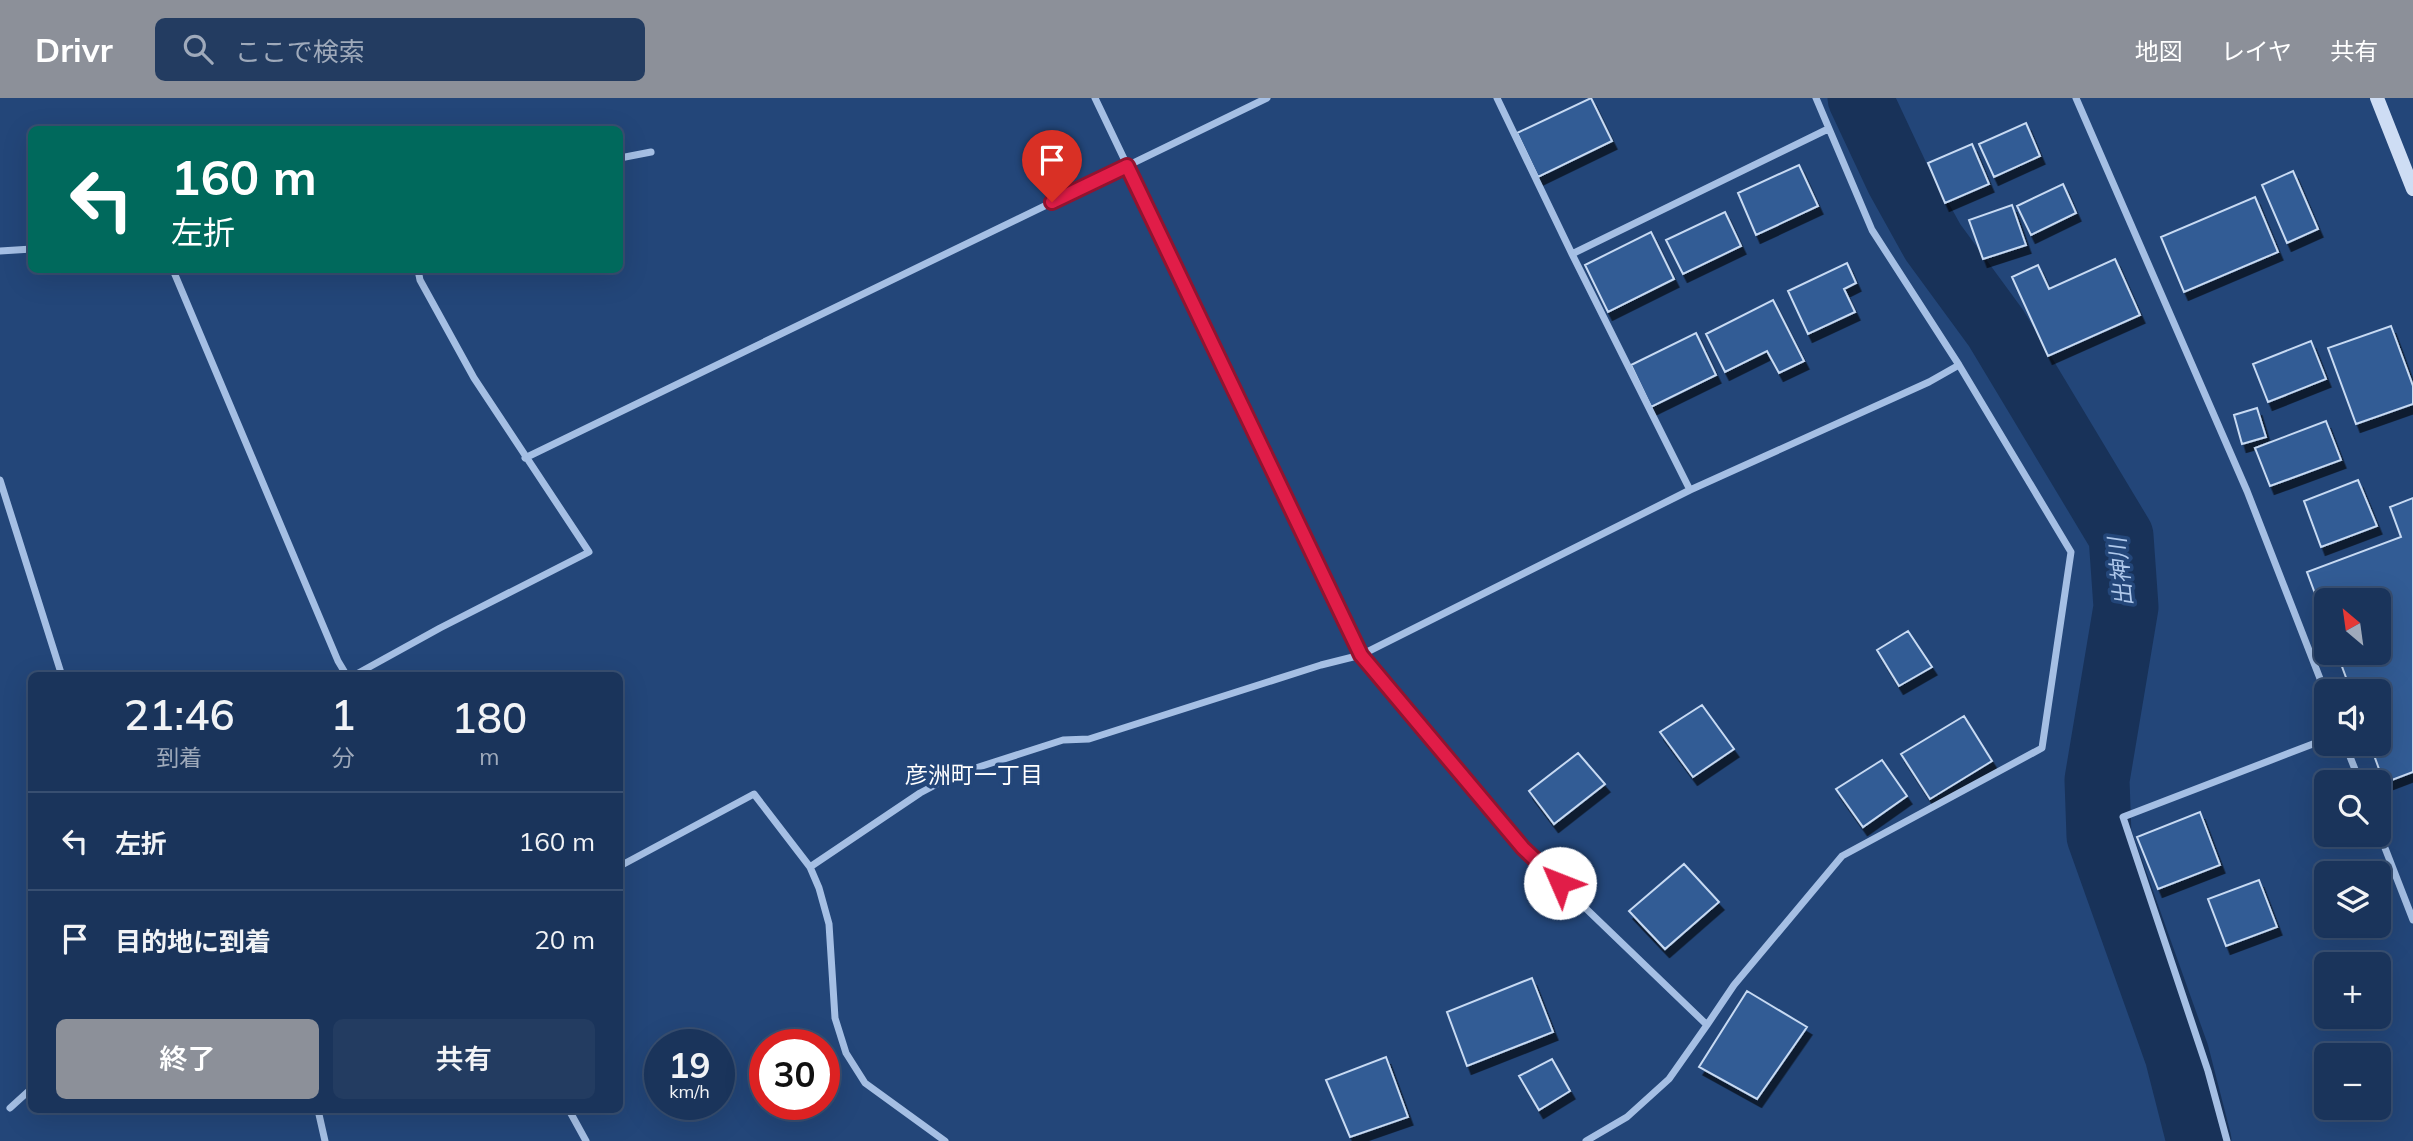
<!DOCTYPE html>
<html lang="ja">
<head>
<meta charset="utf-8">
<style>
  :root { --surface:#1a345b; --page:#233c61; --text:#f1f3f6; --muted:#9faabb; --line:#384f71; --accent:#8c9099 }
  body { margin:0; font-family:Mulish,"Noto Sans JP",sans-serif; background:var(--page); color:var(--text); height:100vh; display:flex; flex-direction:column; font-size:26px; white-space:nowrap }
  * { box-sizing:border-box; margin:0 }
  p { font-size:23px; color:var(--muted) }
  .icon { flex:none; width:38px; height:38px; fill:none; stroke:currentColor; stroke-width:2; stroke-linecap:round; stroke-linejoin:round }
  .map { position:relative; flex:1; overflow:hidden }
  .panel { position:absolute; left:28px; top:574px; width:595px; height:441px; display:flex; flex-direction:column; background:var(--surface); border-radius:10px; box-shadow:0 7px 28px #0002,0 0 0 2px var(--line) }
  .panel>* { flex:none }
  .top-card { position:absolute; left:28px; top:28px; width:595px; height:147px; border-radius:10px; box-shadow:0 7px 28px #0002,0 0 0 2px var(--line); background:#00695c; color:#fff; overflow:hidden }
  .needle { width:46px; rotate:331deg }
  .tools { position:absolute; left:2314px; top:490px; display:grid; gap:14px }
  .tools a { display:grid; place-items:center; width:77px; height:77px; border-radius:10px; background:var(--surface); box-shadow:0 7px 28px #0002,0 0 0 2px var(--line); font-size:35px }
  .speed { position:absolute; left:644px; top:931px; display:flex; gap:14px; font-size:35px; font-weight:700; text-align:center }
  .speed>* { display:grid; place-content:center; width:91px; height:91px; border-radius:50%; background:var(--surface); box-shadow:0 7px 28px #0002,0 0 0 2px var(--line); line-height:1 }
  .speed small { font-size:18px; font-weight:400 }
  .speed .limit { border:10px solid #d22; background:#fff; color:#111 }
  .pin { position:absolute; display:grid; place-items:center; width:60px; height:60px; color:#fff; margin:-72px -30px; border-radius:50% 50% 50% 0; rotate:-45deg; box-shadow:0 0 7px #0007 }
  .pin .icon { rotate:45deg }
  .me { position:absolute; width:77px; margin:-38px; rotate:314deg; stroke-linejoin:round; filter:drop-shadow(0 0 5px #0008) }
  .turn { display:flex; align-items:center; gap:24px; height:147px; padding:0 28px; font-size:32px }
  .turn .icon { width:91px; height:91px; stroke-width:2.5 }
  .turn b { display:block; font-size:49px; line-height:60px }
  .eta { display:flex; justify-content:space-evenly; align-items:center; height:119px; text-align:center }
  .eta b { font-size:42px; font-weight:600; line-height:49px }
  .button { display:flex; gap:14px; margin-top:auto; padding:14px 28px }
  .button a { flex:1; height:80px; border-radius:10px; background:var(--accent); color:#fff; font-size:28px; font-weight:600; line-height:80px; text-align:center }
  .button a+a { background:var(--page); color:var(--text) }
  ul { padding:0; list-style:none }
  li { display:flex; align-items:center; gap:21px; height:98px; padding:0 28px; border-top:2px solid var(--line) }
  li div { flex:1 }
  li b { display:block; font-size:26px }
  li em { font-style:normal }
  header { display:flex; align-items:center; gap:42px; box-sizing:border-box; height:98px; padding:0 35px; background:var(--accent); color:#fff }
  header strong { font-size:33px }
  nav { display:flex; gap:38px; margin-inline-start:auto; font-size:24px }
  .search { width:490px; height:63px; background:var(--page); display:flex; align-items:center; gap:18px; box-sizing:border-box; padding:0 24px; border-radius:10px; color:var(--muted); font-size:26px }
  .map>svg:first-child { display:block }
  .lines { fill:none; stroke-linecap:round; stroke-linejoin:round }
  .river { stroke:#183259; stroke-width:65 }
  .building { fill:#335c95; stroke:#c7daf3; stroke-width:2; filter:url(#shadow) }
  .street { stroke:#a5bfe4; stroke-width:7 }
  .secondary { stroke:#ceddf4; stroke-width:14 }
  .route-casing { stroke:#92132f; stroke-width:18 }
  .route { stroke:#e11d48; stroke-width:12 }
  .labels { text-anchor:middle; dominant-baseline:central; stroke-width:7; stroke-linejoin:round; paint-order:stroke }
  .water-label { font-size:23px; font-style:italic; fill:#b0c9ec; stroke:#234679 }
  .neighbourhood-label { font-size:23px; fill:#fff; stroke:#234679 }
</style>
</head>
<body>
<header>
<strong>Drivr</strong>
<div class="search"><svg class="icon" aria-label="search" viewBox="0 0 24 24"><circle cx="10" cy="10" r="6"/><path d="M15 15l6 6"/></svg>ここで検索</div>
<nav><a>地図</a><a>レイヤ</a><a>共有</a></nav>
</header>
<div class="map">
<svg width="2413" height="1043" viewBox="0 0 2413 1043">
  <defs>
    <filter id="shadow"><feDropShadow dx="4.5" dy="8" stdDeviation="0" flood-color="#0009"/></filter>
  </defs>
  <rect width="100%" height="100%" fill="#234679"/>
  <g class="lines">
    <path class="river" d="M1860,0l38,81 35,63 63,86 125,208 5,71 -29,173 2,56 78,219 22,86"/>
  </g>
  <path class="building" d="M1591,0l21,43 -74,36 -21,-44z
    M2026,25l14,33 -46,21 -15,-33z
    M1972,46l17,40 -44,19 -17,-40z
    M1799,67l19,41 -62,29 -18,-42z
    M2293,73l25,58 -31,14 -25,-58z
    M2063,86l13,29 -45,22 -14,-29z
    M2255,99l23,55 -94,40 -23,-55z
    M2012,107l14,40 -43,14 -14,-39z
    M1725,114l16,34 -58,28 -17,-34z
    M1651,134l23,47 -66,33 -23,-47z
    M2115,161l25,56 -92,41 -36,-79 26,-12 11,24z
    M1847,165l9,20 -12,6 11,23 -47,22 -20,-43z
    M1773,202l31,61 -25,12 -12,-22 -42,21 -19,-38z
    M2391,228l22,60v18l-57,20 -28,-76z
    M1696,235l20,42 -65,32 -20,-42z
    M2311,243l15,38 -58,23 -15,-38z
    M2257,310l9,29 -24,7 -8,-29z
    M2326,323l15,39 -71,26 -15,-38z
    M2358,382l19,46 -56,21 -17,-46z
    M2413,400v274l-29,11 -14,-39h8v-53h-27l-14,-38h41v-53h-52v23l-19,-51 94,-35 -11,-30z
    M1908,533l24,36 -33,19 -22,-36z
    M1702,607l32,44 -41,28 -33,-45z
    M1964,618l28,45 -62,38 -29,-45z
    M1578,655l27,31 -51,40 -25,-33z
    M1882,662l25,36 -44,31 -27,-38z
    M2200,714l20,53 -62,24 -21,-52z
    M1684,766l35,38 -54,47 -36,-38z
    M2259,782l18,47 -51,19 -18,-47z
    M1532,880l21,54 -86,34 -20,-54z
    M1747,893l60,36 -50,72 -58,-32z
    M1386,959l22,60 -58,20 -24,-57z
    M1552,961l18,32 -31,19 -20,-34z"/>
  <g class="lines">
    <path class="street" d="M1095,0l266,557 162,193 184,177 -38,54 -42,38 -41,24
      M1497,0l75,156 118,236
      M2076,0l171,393 79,203
      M620,60l31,-6
      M0,153l32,-2
      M1572,156l256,-125
      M173,172l165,391 9,15
      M525,360l742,-360
      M0,382l62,196
      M353,578l87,-48 149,-76 -115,-174 -54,-98 -2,-10
      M2345,646l15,38
      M2378,732l35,90
      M620,768l134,-72 56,73 9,21 10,36 6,94 11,35 19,30 80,58
      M810,769l110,-74 34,-18 109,-35 26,-1 232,-74 40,-10 329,-165 239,-108 30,-17
      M1707,927l27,-40 108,-129 200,-108 29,-196 -112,-187 -87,-135 -56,-132
      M10,1010l22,-20
      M318,1012l7,31
      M569,1012l17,31
      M2227,1043l-19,-70 -85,-254 203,-78"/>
    <path class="secondary" d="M2377,0l36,91"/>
  </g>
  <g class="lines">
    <defs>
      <path id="route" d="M1052,104l75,-36 234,489 162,193 37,35"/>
    </defs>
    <use href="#route" class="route-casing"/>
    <use href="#route" class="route"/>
  </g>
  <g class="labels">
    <g class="water-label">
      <text transform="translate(2120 474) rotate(-96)">出神川</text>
    </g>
    <g class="neighbourhood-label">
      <text x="974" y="676">彦洲町一丁目</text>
    </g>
  </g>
</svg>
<div class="tools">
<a><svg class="needle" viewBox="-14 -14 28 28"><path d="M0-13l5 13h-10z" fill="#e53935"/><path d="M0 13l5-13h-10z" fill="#9faabb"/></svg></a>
<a><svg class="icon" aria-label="sound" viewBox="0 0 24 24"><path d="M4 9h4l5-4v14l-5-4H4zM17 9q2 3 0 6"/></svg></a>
<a><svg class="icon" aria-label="search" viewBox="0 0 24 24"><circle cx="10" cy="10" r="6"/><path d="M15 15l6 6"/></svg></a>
<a><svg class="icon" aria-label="layers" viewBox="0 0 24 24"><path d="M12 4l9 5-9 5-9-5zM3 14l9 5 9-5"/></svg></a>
<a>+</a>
<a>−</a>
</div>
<div class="speed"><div>19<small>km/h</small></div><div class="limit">30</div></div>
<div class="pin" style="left:1052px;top:104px;background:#d93025"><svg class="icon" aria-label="arrive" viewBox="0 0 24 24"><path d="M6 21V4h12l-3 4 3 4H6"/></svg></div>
<svg class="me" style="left:1560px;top:785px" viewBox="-20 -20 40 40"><circle r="19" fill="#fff"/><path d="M0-13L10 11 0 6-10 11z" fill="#e11d48"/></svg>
<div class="top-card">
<div class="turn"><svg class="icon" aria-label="left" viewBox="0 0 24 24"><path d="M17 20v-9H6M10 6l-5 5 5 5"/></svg><div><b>160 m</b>左折</div></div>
</div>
<section class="panel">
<div class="eta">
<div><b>21:46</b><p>到着</p></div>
<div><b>1</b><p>分</p></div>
<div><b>180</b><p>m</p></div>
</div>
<ul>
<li><svg class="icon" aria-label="left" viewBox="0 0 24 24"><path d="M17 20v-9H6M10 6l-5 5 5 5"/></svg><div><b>左折</b></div><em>160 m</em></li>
<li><svg class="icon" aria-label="arrive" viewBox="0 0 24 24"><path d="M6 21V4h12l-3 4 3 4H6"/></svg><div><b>目的地に到着</b></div><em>20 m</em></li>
</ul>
<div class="button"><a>終了</a><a>共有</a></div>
</section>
</div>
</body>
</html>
